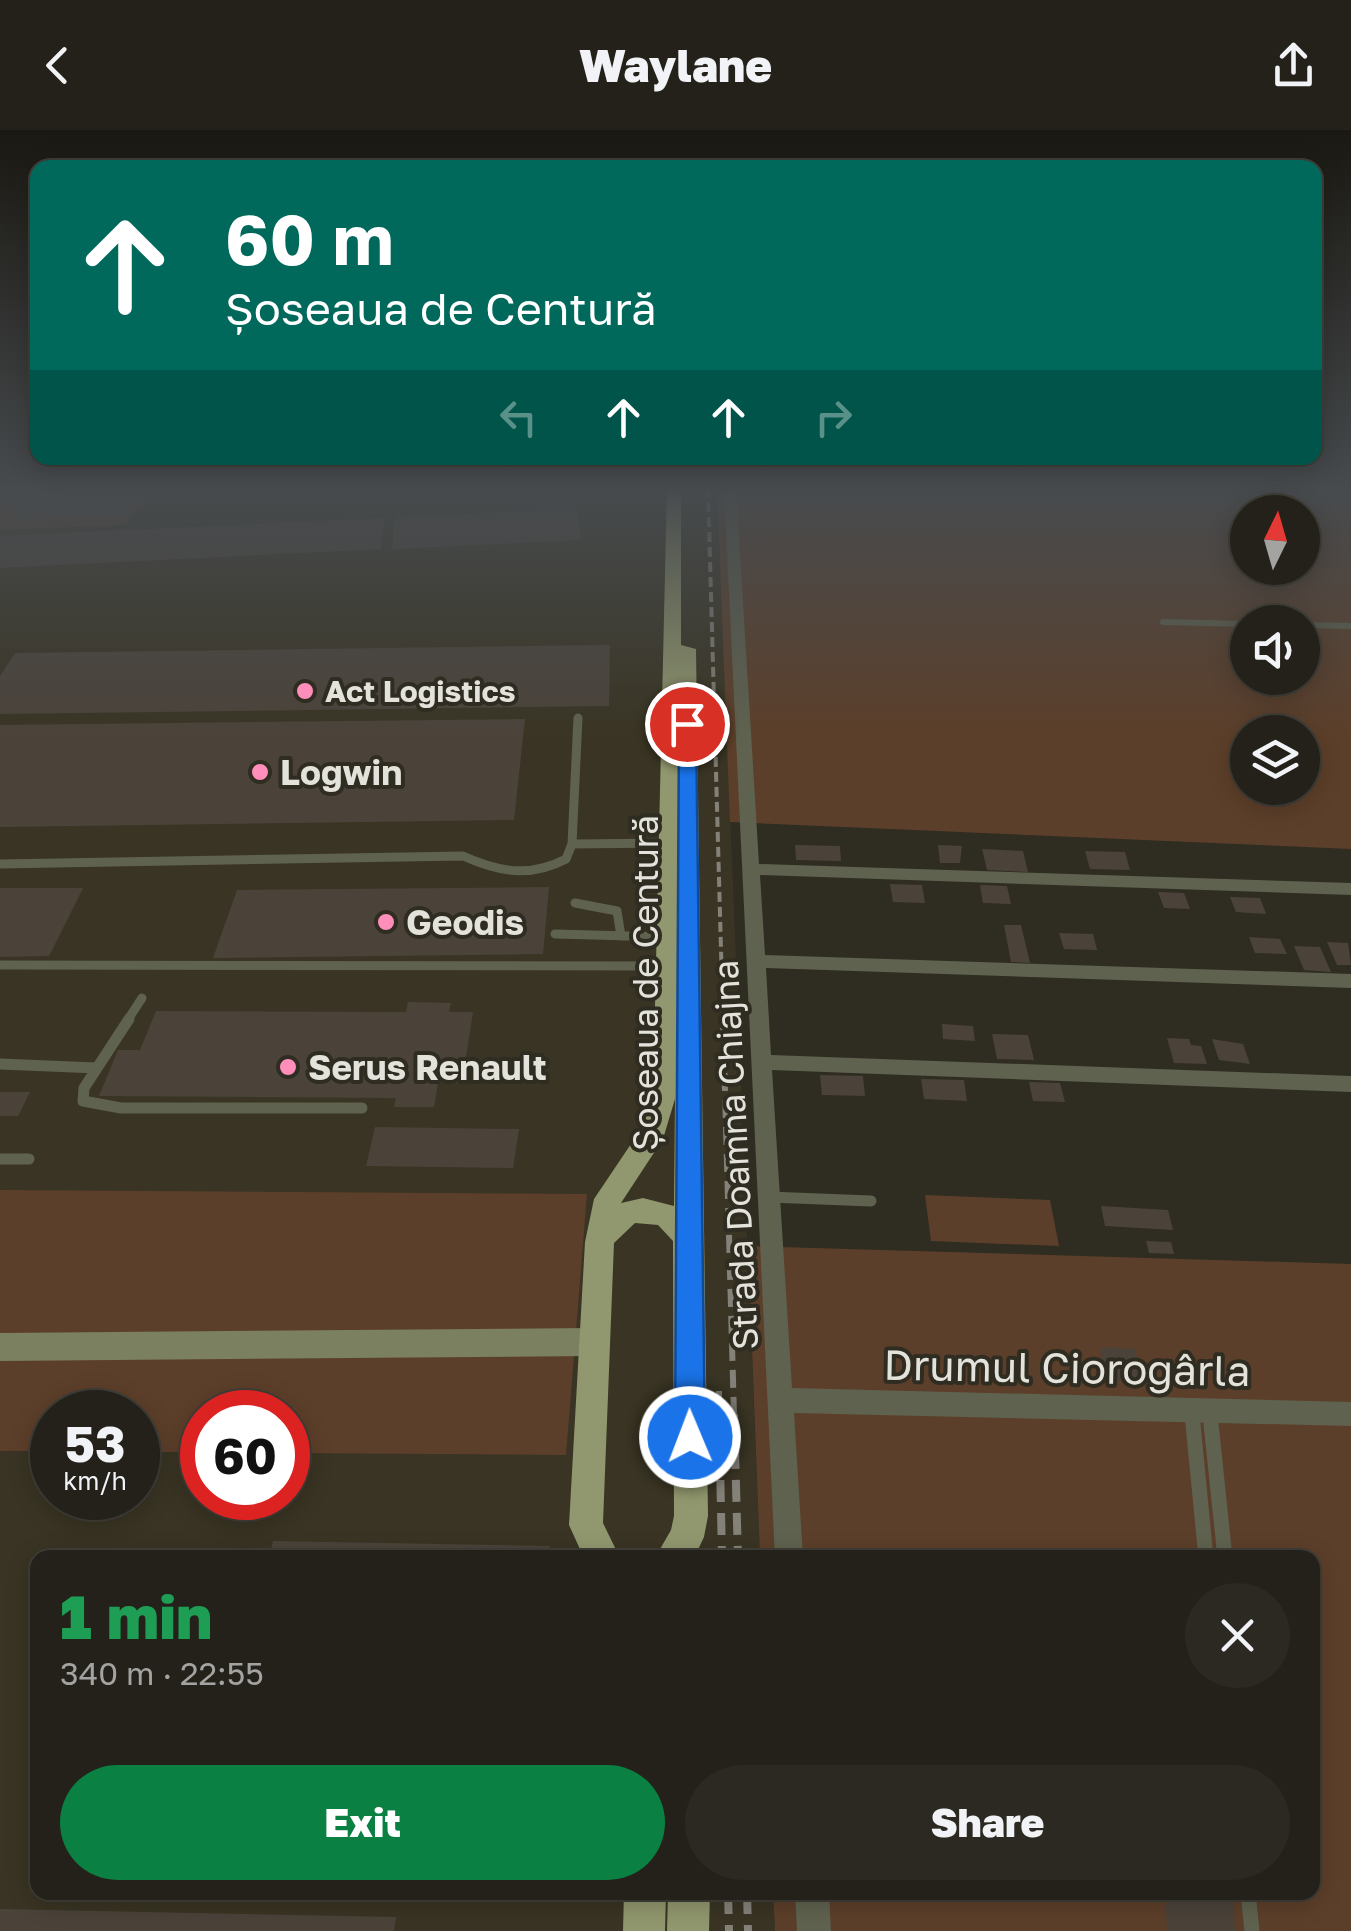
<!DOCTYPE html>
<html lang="en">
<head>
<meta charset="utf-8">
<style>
  :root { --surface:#232119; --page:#2b2922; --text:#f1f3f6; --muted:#a3a3a2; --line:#403e38; --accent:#0b8043 }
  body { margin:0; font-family:"Golos Text",sans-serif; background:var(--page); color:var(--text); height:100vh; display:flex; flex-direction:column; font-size:38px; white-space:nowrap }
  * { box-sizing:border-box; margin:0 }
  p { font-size:32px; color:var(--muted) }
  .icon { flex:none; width:55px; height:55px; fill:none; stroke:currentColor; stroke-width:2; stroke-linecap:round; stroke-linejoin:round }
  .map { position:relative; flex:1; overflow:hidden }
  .side { position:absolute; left:30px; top:1420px; width:1290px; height:350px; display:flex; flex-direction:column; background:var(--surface); border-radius:20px; box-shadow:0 5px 25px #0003,0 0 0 2px var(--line) }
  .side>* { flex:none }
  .hud { position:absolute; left:30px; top:30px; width:1292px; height:305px; border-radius:20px; box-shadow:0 5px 25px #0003,0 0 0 2px var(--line); background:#00695c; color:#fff; overflow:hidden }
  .needle { width:65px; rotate:5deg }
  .fabs { position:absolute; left:1230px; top:365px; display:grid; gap:20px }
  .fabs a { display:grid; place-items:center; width:90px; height:90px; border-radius:50%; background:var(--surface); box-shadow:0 5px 25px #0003,0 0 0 2px var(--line); font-size:50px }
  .speed { position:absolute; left:30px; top:1260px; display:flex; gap:20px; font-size:50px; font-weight:700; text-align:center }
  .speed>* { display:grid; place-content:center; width:130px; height:130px; border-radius:50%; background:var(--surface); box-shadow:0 5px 25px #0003,0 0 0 2px var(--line); line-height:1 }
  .speed small { font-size:25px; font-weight:400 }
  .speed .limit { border:15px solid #d22; background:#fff; color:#111 }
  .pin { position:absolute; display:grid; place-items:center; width:85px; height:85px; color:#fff; margin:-42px; border:5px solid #fff; border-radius:50%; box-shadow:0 2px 10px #0007 }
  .me { position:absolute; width:110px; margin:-55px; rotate:359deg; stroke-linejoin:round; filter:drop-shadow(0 0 8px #0008) }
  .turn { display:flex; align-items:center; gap:35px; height:210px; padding:0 30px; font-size:45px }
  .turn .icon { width:130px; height:130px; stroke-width:2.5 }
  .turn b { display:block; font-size:70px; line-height:85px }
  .lanes { display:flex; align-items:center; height:95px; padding:0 30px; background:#0003; justify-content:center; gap:50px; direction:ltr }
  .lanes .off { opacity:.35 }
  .round { display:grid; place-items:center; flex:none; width:105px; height:105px; border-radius:52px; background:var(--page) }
  .headline { display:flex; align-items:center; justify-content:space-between; height:170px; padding:0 30px }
  h1 { font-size:60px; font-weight:800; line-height:75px; color:#1e9e55 }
  .button { display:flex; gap:20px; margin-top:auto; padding:20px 30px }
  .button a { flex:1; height:115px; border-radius:60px; background:var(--accent); color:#fff; font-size:40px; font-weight:800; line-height:115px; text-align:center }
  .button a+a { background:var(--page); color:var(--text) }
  header { display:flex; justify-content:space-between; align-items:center; height:130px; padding:0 30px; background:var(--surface); font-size:45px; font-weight:800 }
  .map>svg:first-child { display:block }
  .built { fill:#393423; fill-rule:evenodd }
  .green { fill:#5c3f2a; fill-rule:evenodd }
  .building { fill:#4b433a }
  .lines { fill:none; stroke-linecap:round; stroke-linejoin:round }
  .lane-far3 { stroke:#5f624e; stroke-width:6 }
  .lane-far2 { stroke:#5f624e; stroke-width:9 }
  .lane-far1 { stroke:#5f624e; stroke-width:11 }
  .lane { stroke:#5f624e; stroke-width:15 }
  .street { fill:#5f624e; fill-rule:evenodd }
  .secondary { fill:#7b8060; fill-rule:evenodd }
  .primary { fill:#91976e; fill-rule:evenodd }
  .rail-far2 { stroke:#838178; stroke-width:4; stroke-dasharray:10 5; stroke-linecap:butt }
  .rail-far1 { stroke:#838178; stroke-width:6; stroke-dasharray:18 9; stroke-linecap:butt }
  .rail { stroke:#838178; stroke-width:8; stroke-dasharray:22 11; stroke-linecap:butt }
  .route { fill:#1a73e8; stroke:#114b97; stroke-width:2.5 }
  .poi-dot { fill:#ff8eba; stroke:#2f2c21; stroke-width:4 }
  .labels { text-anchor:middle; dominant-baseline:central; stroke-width:8; stroke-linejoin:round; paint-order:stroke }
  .far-poi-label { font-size:30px; font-weight:bold; fill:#e3e2db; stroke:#2f2c21; text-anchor:start }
  .poi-label { font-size:35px; font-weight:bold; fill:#e3e2db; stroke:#2f2c21; text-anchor:start }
  .street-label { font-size:35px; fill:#e3e2db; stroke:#2f2c21 }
  .near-street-label { font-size:42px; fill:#e3e2db; stroke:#2f2c21 }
</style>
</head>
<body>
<header><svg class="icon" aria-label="back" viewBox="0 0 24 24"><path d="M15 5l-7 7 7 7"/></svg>Waylane<svg class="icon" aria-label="share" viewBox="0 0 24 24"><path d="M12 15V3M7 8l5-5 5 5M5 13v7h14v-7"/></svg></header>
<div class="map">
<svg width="1351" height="1801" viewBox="0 0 1351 1801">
  <rect width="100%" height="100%" fill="#2f2c21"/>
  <path class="built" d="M151,357h566l43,1070 -722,1v334l735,1 2,38h-775v-1401l125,-5zM52,1282h86v86h-86zM202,1282h86v86h-86z"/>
  <path class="green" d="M0,357h151l-26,38 -125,5z
    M717,357h634v362l-621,-27zM1248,382h54v56h-54zM1248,492h54v56h-54zM1248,602h54v56h-54z
    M0,1060l587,4 -21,261 -278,-2v-41h-86v40h-64v-40h-86v39h-52z
    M925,1065l125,5 9,46 -128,-5z
    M748,1116l603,18v667h-576l-2,-38 539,-1v-334l-552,-1z"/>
  <path class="building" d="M34,357h99l-13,28 -106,5z
    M368,357h69v3l-70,2z
    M492,357h63v10l-64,-2z
    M577,379l4,31 -189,9 3,-32z
    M385,388l-4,31 -381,19v-32z
    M610,515l-1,61 -609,8v-38l15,-23z
    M525,589l-11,101 -514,7v-102z
    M795,715l45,1 1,15 -45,-1z
    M938,715l24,1 -2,17h-20z
    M982,719l41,2 5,21 -41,-2z
    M1085,721l40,1 5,18 -40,-1z
    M890,754l32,1 3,18 -32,-1z
    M980,755l27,1 4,18 -28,-1z
    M549,757l-6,67 -330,4 24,-68z
    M0,758h83l-34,68 -49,1z
    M1158,762l26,1 6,16 -26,-1z
    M1230,767l30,1 6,16 -30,-2z
    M1004,795h17l9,38 -19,-1z
    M1059,803l34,1 4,16 -33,-1z
    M1249,807l31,2 7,15 -32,-1z
    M1327,812l21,1 3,22h-14z
    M1294,816l26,1 11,25 -27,-2z
    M408,872l43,1 -2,9h24l-11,71h-24l-4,24h-40l2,-9 -297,-2 19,-46h22l16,-39 250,1z
    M942,894l31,2 2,15 -32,-2z
    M992,904l36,1 6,25 -37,-1z
    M1167,908l22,1 2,6 10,1 6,18 -33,-1z
    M1212,909l31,5 7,20 -31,-4z
    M820,945l43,1 2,20 -43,-1z
    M921,949l43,1 3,21 -43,-2z
    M1029,952l31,1 5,19 -32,-1z
    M0,962h30l-12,24h-18z
    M375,997l144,2 -6,39 -147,-2z
    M1101,1076l67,4 5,20 -68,-4z
    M1146,1111l25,1 3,12 -25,-1z
    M1101,1217l34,2 7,33 -40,-2z
    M273,1411l277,5 -1,12h-280z
    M1165,1762h67l3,39h-68z
    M0,1779l396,8 -2,14h-394z"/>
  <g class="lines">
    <path class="lane-far3" d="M1163,492l85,2
      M1302,495l49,1"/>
    <path class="lane-far2" d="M572,714l95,-1
      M0,734l463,-8c36,16 67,22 103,3l6,-15 6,-126
      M575,773l42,8 4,25
      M555,804l112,3
      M0,835l667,1
      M127,891l15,-23"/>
    <path class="lane-far1" d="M129,889l-45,69 -1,13 38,7h241
      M0,934l97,4
      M0,1029h29
      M769,1067l102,4
      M1210,1281l1,5
      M1192,1282v4"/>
    <path class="lane" d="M1192,1284l14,144
      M1210,1284l15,144
      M1248,1762l4,39"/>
    <path class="street" d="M724,357h12l23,377 592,19v12l-591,-20 5,80 586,19v14l-585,-20 5,87 580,21v16l-579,-22 20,318 559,14v24l-557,-13 9,145h-28z
      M795,1762h34l2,39h-34z"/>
    <path class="secondary" d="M593,1198l11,4 5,10 -5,10 -11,4 -593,5v-28z"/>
    <path class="primary" d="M667,357h14v158l15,4 12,867 -4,21 -10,21h-39l16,-28 3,-14 -1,-275 -15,-16 -23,-2 -21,20 -11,280 17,35h-36l-15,-33 16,-283 9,-43 43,-64 12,-38 6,-91zM675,969l-1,107 -31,-8 -22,5 42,-64z
      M624,1762h42l-1,39h-42z
      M668,1762h42l-1,39h-42z"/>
    <path class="rail-far2" d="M708,357l15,534"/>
    <path class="rail-far1" d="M723,889l11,397
      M719,1261v25"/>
    <path class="rail" d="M719,1284l3,144
      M734,1284l4,144
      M728,1762l1,39
      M747,1762l1,39"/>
  </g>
  <linearGradient id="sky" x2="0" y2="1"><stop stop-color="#1a1812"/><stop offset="0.59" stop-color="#474b4e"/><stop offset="1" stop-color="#474b4e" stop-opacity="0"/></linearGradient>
  <rect width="1351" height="609" fill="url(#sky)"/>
  <path class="route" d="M687,589l9,5 9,713 -4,10 -11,5 -10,-5 -5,-10 4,-713z"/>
  <g class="poi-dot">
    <circle cx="305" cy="561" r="10"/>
    <circle cx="260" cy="642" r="10"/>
    <circle cx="386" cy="792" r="10"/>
    <circle cx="288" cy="937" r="10"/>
  </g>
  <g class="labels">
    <g class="far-poi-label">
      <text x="325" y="561">Act Logistics</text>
    </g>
    <g class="poi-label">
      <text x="280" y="642">Logwin</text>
      <text x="406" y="792">Geodis</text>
      <text x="308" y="937">Serus Renault</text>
    </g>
    <g class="street-label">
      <text transform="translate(645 853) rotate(-90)">Șoseaua de Centură</text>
      <text transform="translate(735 1025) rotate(-93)">Strada Doamna Chiajna</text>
    </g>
    <g class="near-street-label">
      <text transform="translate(1067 1237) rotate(1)">Drumul Ciorogârla</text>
    </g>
  </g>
</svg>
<div class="fabs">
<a><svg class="needle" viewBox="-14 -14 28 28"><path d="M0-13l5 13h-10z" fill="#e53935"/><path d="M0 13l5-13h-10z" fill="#a3a3a2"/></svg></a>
<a><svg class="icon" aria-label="sound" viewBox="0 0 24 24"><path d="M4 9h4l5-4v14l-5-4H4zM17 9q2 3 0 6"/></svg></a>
<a><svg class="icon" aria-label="layers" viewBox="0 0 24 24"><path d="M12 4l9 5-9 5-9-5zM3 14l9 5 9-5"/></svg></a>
</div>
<div class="speed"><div>53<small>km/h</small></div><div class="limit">60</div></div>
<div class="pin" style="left:687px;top:594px;background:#d93025"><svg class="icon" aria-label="arrive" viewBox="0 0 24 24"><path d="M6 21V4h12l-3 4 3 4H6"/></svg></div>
<svg class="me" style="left:690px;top:1307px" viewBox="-20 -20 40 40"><circle r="17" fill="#1a73e8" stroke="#fff" stroke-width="3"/><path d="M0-11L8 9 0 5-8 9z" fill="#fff"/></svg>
<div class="hud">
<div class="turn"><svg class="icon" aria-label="ahead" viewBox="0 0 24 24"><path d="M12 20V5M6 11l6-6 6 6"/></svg><div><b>60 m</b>Șoseaua de Centură</div></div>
<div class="lanes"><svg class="icon off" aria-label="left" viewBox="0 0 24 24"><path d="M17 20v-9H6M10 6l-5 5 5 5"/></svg><svg class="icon" aria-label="ahead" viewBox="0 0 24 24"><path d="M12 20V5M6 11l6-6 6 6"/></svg><svg class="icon" aria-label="ahead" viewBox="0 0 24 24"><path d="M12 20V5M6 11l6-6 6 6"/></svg><svg class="icon off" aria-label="right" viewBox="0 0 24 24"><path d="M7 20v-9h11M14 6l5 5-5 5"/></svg></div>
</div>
<section class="side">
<div class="headline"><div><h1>1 min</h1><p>340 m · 22:55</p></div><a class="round"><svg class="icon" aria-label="close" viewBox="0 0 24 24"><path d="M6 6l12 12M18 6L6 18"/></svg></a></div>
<div class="button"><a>Exit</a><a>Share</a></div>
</section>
</div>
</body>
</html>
